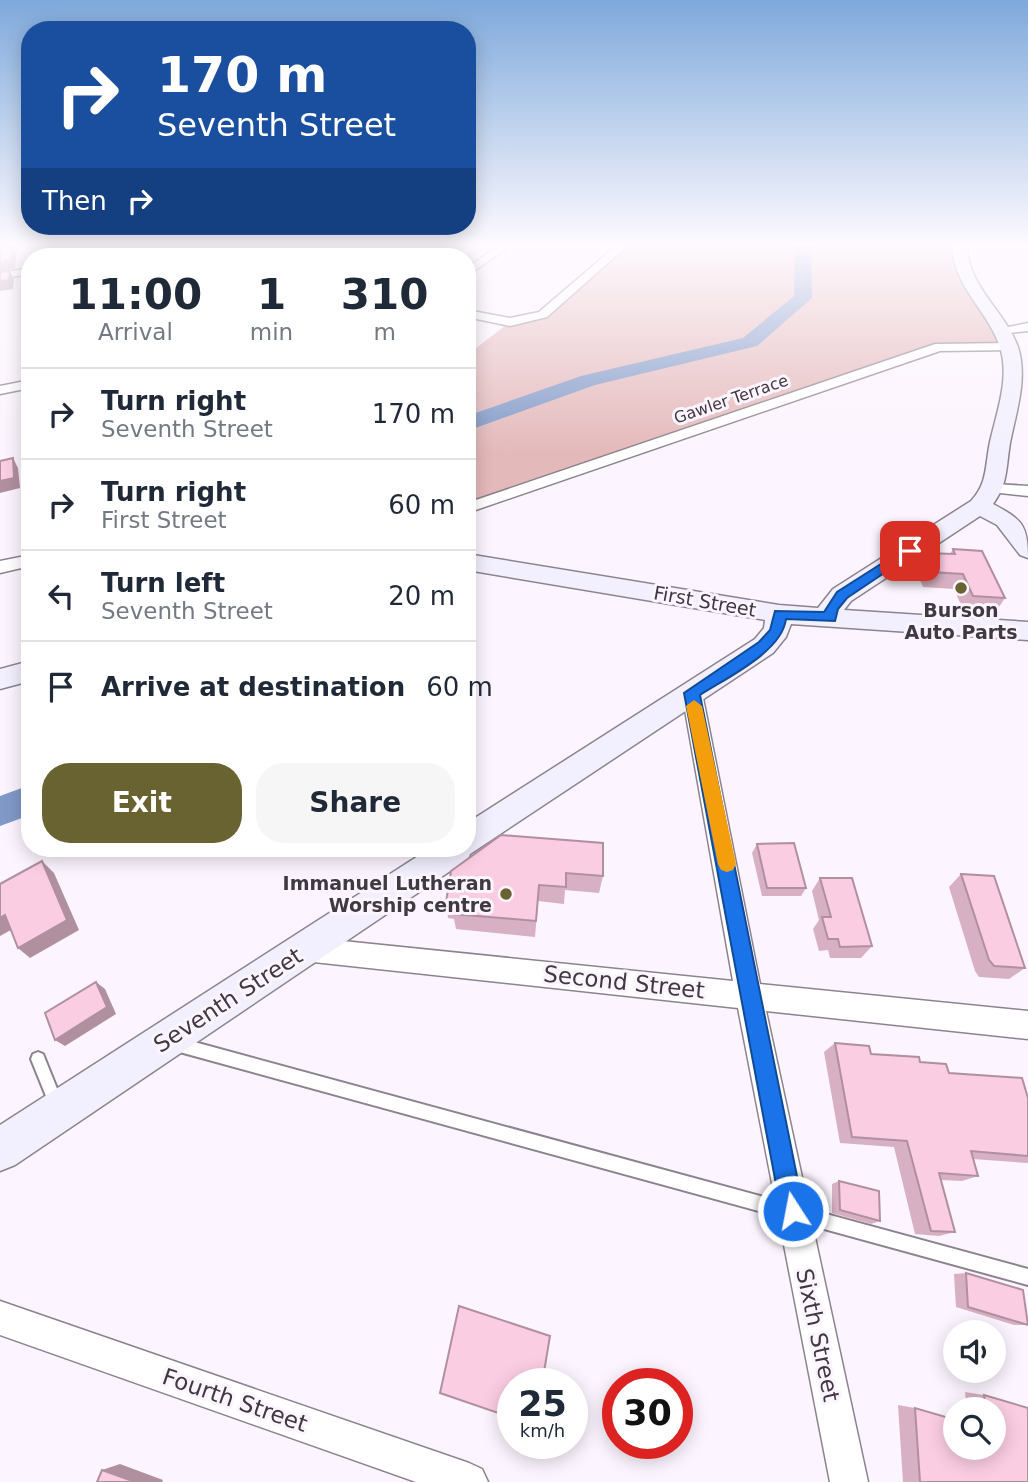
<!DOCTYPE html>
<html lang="en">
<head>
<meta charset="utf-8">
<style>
  :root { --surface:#fff; --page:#f6f6f7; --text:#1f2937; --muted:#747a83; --line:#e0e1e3; --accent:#686330 }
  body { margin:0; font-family:"DejaVu Sans",sans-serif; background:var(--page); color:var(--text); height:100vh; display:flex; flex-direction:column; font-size:26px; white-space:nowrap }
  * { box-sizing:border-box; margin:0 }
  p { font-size:23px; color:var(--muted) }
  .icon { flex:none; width:38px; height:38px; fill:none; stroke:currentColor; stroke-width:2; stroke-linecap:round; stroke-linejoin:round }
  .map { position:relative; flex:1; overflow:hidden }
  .panel { position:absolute; left:21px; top:248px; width:455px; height:609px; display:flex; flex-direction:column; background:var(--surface); border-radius:28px; box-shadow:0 4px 18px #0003 }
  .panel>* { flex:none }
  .top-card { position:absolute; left:21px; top:21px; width:455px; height:214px; border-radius:28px; box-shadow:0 4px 18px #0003; background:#1a4fa0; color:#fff; overflow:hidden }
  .fabs { position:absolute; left:943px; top:1320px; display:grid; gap:14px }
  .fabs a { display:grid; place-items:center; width:63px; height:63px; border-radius:50%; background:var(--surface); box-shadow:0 4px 18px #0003; font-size:35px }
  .speed { position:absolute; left:497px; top:1368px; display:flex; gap:14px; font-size:35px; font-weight:700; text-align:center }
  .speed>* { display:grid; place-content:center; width:91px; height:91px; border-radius:50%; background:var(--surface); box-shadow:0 4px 18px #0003; line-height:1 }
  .speed small { font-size:18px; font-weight:400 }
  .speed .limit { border:10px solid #d22; background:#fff; color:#111 }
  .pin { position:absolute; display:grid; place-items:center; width:60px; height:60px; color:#fff; margin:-30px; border-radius:14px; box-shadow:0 4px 10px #0006 }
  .me { position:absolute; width:77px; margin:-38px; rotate:349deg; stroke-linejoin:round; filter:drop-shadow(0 0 5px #0008) }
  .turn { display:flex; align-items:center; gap:24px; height:147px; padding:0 21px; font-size:32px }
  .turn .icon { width:91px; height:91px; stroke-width:2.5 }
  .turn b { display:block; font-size:49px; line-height:60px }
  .then { display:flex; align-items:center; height:66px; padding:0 21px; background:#0003; gap:14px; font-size:26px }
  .eta { display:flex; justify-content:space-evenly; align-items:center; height:119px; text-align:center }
  .eta b { font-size:42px; font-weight:700; line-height:49px }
  .button { display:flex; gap:14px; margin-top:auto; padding:14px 21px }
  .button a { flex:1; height:80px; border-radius:28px; background:var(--accent); color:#fff; font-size:28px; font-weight:700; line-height:80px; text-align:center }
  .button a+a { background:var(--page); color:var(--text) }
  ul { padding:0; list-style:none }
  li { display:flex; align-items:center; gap:21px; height:91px; padding:0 21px; border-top:2px solid var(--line) }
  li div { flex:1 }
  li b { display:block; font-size:26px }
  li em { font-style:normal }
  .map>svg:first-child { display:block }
  .green { fill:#e4b9ba }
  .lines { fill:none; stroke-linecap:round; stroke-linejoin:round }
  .river { fill:#8099c7; fill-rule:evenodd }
  .lane-casing { stroke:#8c838e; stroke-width:4 }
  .street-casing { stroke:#8c838e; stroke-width:3 }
  .secondary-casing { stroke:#8c838e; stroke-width:3 }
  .lane { fill:#fff; fill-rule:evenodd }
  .street { fill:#fff; fill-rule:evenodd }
  .secondary { fill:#f2f0fe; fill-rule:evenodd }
  .wall { fill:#d8b0c3 }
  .shaded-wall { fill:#b0909f }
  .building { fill:#fbcde3; stroke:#b0909f; stroke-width:2 }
  .route { fill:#1a73e8; stroke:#114b97; stroke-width:2 }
  .slow { fill:#f59e0b }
  .poi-dot { fill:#686330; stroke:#fcf4fe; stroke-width:2.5 }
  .labels { text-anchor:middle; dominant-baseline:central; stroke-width:6; stroke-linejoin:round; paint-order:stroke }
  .far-street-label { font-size:16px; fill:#3e3a3f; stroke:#fcf4fe }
  .street-label { font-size:19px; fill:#3e3a3f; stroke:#fcf4fe }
  .poi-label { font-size:19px; font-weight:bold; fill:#3e3a3f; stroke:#fcf4fe }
  .near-street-label { font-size:23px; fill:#3e3a3f; stroke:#fcf4fe }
</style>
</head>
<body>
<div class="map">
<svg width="1028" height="1482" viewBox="0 0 1028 1482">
  <rect width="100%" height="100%" fill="#fcf4fe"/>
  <path class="green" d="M622,246h338l-1,7 50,94 -61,-2 -481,163v-153l43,-33 18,-1z"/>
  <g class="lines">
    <path class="river" d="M795,246h16l1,52 -55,48 -162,39 -128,46v-15l114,-40 162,-38 51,-42z
      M30,785v30l-30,11v-30z"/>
    <defs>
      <path id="lane" d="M176,1037l852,232v16l-852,-234 -5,-2 -2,-5 2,-5z
        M38,1052l5,2 21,52 -2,5 -5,2 -5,-2 -21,-52 2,-5z"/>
      <path id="street" d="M182,246h27l-63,11h-25z
        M341,246h10l8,11h-10z
        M498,246h12l-43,30v-8z
        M616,246h11l-80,71 -37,9 -43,-9v-7l43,8 29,-6z
        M30,268v6l-30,5v-6z
        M1028,323v8l-28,3 -6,-4z
        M1009,343l4,1v6l-73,1 -473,162v-10l468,-159z
        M30,380v8l-30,6v-8z
        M996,484l32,2v10l-37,-4v-6z
        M30,555v11l-30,7v-12z
        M692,686l7,2 3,5 58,291 268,27v28l-262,-28 102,471h-38l-92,-474 -434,-47 -9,-3 -4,-9 4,-9 9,-3 429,44 -51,-288 3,-5z
        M0,1301l469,162 13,6 6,13h-72l-416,-147z"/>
      <path id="secondary" d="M953,246h14c1,41 38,65 51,101 10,32 -2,65 -8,96 -4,24 -2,41 -17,61 28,15 35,20 35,54l-8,-3 -23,-30 -17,-9 -129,85 -7,9 184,12v18l-237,-16 -5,13 -13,16 -303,201 -2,5 -453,306 -15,6v-46l429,-276h38v-26l288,-184 9,-11 1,-8 -298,-50v-16l312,51 39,3 15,-19 138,-88c17,-18 14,-36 19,-59 7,-31 20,-64 10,-95 -12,-37 -48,-61 -47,-101z
        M30,661v20l-30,8v-20z"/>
    </defs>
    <use href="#lane" class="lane-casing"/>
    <use href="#street" class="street-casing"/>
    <use href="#secondary" class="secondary-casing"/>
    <use href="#lane" class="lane"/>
    <use href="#street" class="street"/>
    <use href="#secondary" class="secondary"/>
  </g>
  <path class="wall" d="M953,549l52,49 -10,15 -31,-1 -10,-23 -31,-2 -8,-19 8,-15 27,1z
    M501,835l102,41 -4,17 -34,-3 -1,14 -26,-3 -3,36 -79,-8 -2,-10 -6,-1 -2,-16z
    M757,844l49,44 -5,8h-39l-10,-43z
    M961,874l64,94 -16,11 -30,-2 -4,-6 -26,-84z
    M820,878l52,68 -11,12h-31l-2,-8 -9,1 -6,-22 6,-9 -7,-29z
    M835,1043l36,11 49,8 29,11 79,25v65l-55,-4 5,17 -16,5 -21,-1 14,52 -16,4 -24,-2 -21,-87 -54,-4 -16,-91z
    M839,1181l41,40 -9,3 -39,-11v-29z
    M966,1273l62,52h-14l-58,-18 -2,-33z
    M965,1392l19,3 44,13v74h-125l-5,-77 17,3 41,12v27h38v-38h-27z"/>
  <path class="shaded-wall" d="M12,246h5l-2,22 -15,4v-9z
    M88,246h54l-50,7v4h-3z
    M10,271l4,8 -1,10 -13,2v-10z
    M13,458l5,10 2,20 -20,5v-12z
    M42,861l12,12 25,57 -49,28 -12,-10z
    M5,915l13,11 -18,10v-18z
    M96,982l9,7 11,25 -51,32 -10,-6z
    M120,1464l43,16 -1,2h-27l-33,-12z"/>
  <path class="building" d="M0,246h12l-1,13 -11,4z
    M67,246h21l1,10h3v1h-26z
    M10,271l-1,9 -9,1v-9z
    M13,458l1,20 -14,3v-20z
    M953,549l29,2 23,47 -32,-2 -10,-22 -32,-2 -8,-19 32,1z
    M501,835l102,8v33l-37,-3v14l-27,-2 -3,36 -82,-7 1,-11 -9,-1 5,-31z
    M794,843l12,45h-39l-10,-44z
    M42,861l25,59 -49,28 -13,-33 -5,3v-34z
    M961,874l33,2 31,92 -31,-2 -5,-6z
    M820,878h32l20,68 -32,1 -2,-8h-10l-6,-22h9z
    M96,982l11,25 -52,33 -10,-27z
    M835,1043l34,3 2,8 48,3 1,5 26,2 3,9 73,5 6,20v58l-57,-5 7,25 -39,-3 16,59 -24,-1 -24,-90 -55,-4z
    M839,1181l40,10 1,30 -40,-11z
    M966,1273l57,17 5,35 -60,-18z
    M459,1306l91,30 -8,48h-29v34l-73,-25z
    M984,1395l44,13v74h-108l-5,-74 41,12v27h38v-38h-8z
    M102,1470l33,12h-38z"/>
  <linearGradient id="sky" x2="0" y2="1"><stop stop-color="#7ea9db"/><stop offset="0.54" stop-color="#fefaff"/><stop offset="1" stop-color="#fefaff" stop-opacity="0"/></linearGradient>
  <rect width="1028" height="453" fill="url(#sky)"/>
  <path class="route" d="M906,548l11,3 -70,47 -9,11 -3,12 -49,-2c-4,33 -60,59 -86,76l104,516 -3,9 -8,3 -9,-3 -3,-9 -97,-518 75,-51 11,-12 5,-19 49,1 13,-20z"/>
  <path class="slow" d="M694,700l8,6 34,158 -3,6 -6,2 -6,-2 -3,-6 -32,-158z"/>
  <g class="poi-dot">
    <circle cx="961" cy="588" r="7"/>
    <circle cx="506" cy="894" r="7"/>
  </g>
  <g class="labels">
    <g class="far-street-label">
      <text transform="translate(731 399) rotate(-19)">Gawler Terrace</text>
    </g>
    <g class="street-label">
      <text transform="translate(705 601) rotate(10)">First Street</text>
    </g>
    <g class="poi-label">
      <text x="961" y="610">Burson<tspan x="961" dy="22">Auto Parts</tspan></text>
      <text x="492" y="883" text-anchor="end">Immanuel Lutheran<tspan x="492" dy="22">Worship centre</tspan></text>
    </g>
    <g class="near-street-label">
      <text transform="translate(624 982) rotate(6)">Second Street</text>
      <text transform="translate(228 1000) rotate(-33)">Seventh Street</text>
      <text transform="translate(818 1335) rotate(78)">Sixth Street</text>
      <text transform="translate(235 1400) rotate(19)">Fourth Street</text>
    </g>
  </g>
</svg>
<div class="fabs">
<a><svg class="icon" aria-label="sound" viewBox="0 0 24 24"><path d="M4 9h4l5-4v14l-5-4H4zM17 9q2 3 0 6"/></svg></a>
<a><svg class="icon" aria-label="search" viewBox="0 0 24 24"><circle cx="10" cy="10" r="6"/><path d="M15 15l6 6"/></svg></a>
</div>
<div class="speed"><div>25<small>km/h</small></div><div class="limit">30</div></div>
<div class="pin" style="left:910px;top:551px;background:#d93025"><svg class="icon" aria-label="arrive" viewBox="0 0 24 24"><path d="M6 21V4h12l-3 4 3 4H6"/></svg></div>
<svg class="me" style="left:793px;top:1211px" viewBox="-20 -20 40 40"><circle r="17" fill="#1a73e8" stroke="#fff" stroke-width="3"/><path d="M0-11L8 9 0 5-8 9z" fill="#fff"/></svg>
<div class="top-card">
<div class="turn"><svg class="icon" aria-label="right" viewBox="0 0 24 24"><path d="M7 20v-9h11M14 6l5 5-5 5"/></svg><div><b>170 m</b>Seventh Street</div></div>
<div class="then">Then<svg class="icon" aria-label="right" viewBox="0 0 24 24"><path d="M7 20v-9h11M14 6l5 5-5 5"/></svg></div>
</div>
<section class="panel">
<div class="eta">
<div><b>11:00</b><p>Arrival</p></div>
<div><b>1</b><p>min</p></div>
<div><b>310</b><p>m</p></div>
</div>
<ul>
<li><svg class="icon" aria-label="right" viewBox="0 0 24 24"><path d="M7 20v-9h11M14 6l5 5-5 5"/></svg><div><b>Turn right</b><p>Seventh Street</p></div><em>170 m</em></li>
<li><svg class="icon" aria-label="right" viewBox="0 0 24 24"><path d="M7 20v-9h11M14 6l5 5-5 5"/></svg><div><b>Turn right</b><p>First Street</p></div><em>60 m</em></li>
<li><svg class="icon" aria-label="left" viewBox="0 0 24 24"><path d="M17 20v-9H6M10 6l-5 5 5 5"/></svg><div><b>Turn left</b><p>Seventh Street</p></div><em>20 m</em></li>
<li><svg class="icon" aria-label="arrive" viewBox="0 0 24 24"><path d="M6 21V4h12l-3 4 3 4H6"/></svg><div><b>Arrive at destination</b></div><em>60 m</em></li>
</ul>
<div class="button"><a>Exit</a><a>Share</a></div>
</section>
</div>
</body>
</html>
